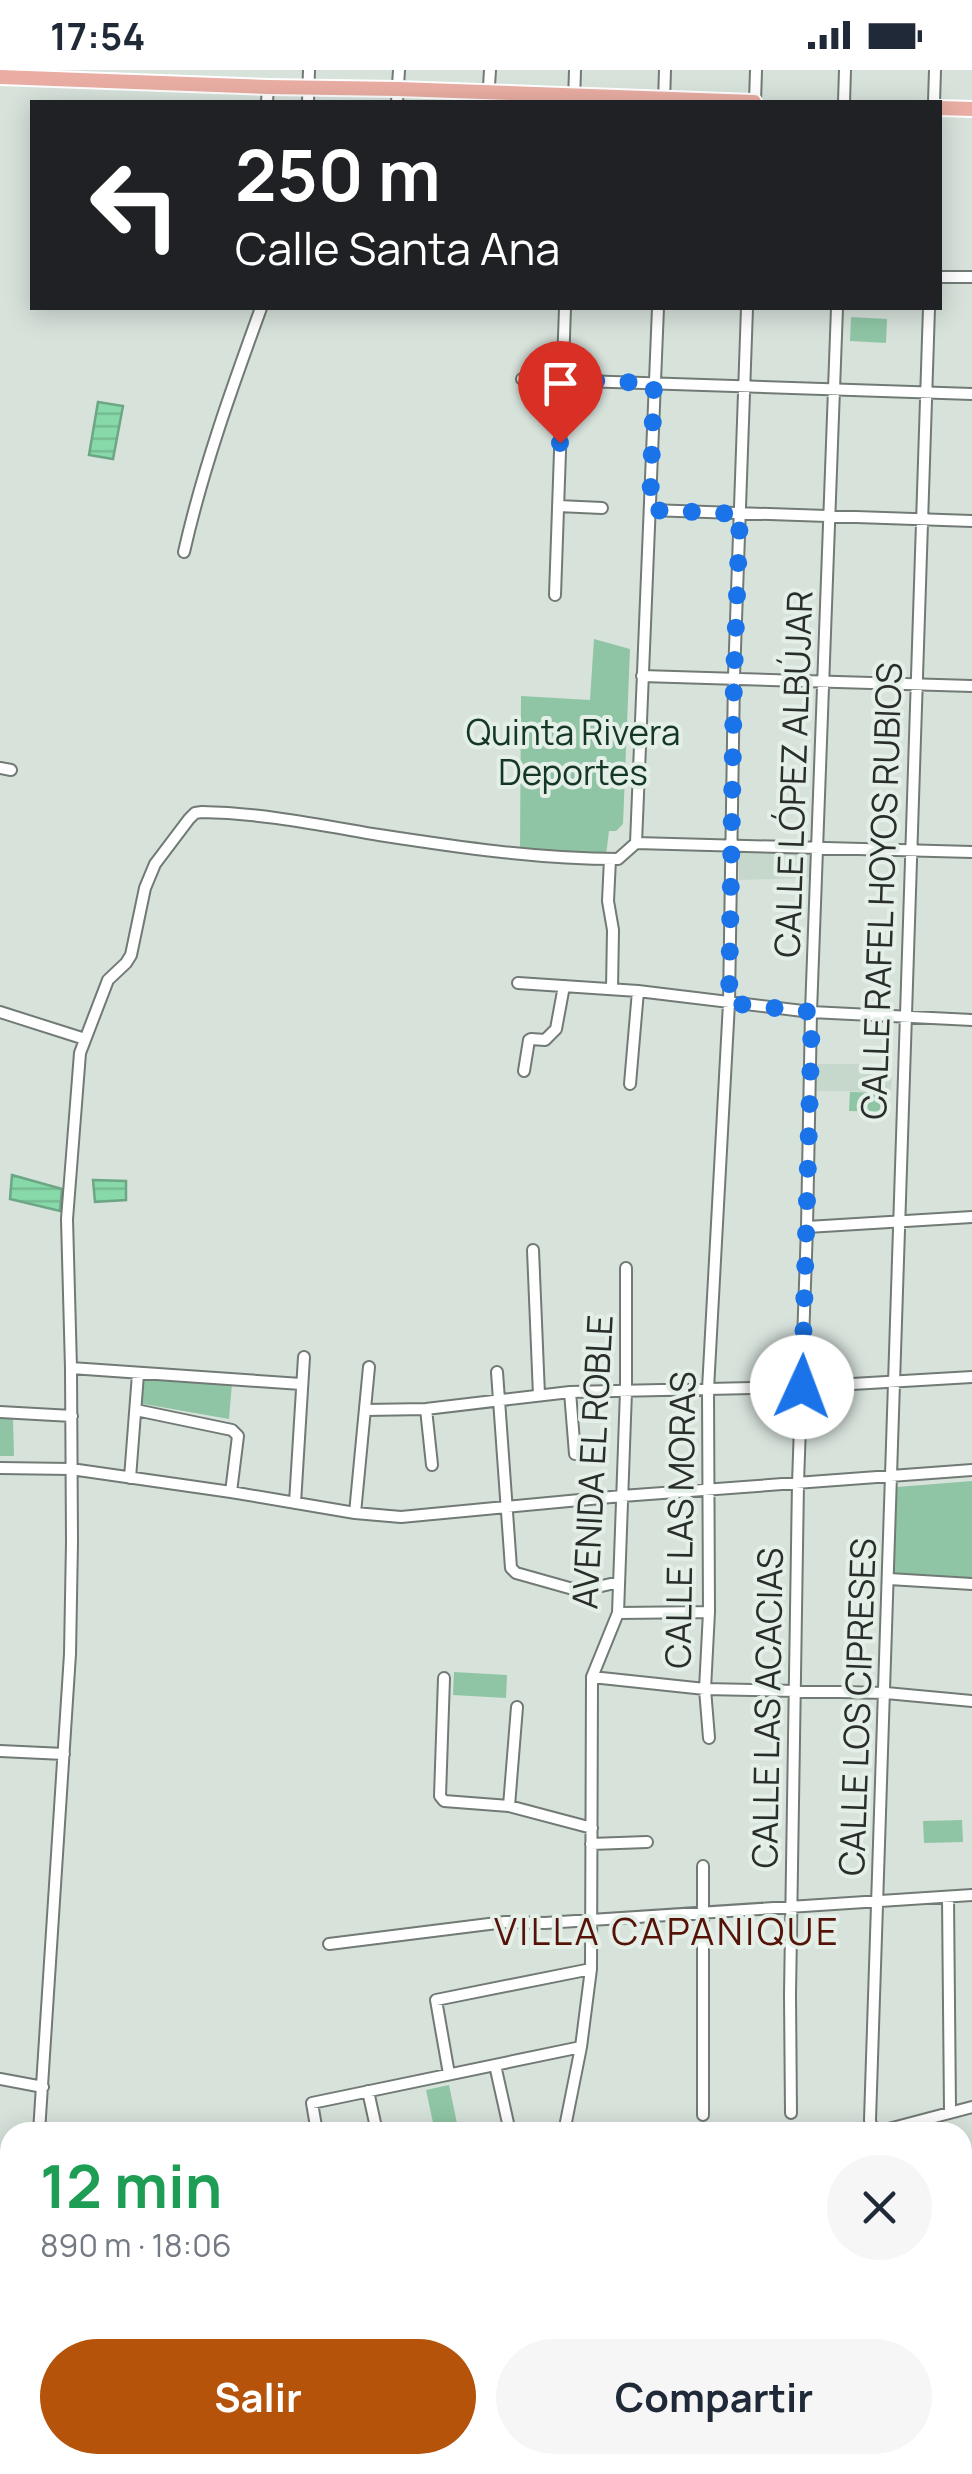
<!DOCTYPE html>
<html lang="es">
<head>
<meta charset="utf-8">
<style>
  :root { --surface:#fff; --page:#f6f6f7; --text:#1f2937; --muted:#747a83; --accent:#b45309 }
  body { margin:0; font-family:Manrope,sans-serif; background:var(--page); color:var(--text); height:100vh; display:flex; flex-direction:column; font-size:38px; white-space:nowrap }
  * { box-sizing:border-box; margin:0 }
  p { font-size:32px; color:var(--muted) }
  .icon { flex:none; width:55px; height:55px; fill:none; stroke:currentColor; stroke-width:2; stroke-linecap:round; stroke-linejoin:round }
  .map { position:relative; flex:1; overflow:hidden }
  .side { position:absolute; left:0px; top:2052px; width:972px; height:352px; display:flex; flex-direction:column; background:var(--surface); border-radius:30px 30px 0 0; box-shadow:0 5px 25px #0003 }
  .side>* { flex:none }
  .top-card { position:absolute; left:30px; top:30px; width:912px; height:210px; border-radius:0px; box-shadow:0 5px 25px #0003; background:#202124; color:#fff; overflow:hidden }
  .pin { position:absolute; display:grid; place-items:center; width:85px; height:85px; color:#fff; margin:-102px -42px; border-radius:50% 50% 50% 0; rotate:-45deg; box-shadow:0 0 10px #0007 }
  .pin .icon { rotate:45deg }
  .me { position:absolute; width:110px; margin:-55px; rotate:2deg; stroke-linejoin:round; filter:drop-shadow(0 0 8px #0008) }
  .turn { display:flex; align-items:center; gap:35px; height:210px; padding:0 40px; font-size:45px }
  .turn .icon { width:130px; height:130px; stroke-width:2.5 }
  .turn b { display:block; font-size:70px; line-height:85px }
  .round { display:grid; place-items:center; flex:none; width:105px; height:105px; border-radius:52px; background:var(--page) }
  .overview { display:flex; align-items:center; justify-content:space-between; height:170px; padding:0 40px }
  h1 { font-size:60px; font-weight:700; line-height:75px; color:#1e9e55 }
  .primary-button { display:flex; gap:20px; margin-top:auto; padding:20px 40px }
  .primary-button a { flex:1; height:115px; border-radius:60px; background:var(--accent); color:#fff; font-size:40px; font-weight:700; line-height:115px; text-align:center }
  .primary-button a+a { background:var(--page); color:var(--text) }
  .status { display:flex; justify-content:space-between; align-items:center; height:70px; padding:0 50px; background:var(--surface); direction:ltr }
  .status svg { height:28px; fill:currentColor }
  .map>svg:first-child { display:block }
  .built { fill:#c6d8cc }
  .park { fill:#8fc5a5 }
  .water { fill:url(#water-rules); stroke:#6ca684; stroke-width:2.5 }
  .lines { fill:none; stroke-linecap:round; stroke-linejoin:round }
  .minor-casing { stroke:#717a74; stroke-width:14 }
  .major-casing { stroke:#fff; stroke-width:18 }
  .minor { stroke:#fff; stroke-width:10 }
  .major { stroke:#e9ada3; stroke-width:14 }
  .route { stroke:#1a73e8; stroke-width:18; stroke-dasharray:0 32.4 }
  .labels { text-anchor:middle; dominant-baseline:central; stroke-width:8; stroke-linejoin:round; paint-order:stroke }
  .park-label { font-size:35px; fill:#153826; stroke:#e4efe8 }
  .street-label { font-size:35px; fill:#2a2e2b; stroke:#e4efe8 }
  .neighbourhood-label { font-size:38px; letter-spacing:2.5px; fill:#551208; stroke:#e4efe8 }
</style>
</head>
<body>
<div class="status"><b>17:54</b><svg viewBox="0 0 49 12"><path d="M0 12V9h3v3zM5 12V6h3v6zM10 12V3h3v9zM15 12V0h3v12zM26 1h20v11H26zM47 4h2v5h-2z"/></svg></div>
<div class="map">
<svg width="972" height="2404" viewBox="0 0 972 2404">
  <defs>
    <pattern id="water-rules" width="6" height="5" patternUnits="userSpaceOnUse" patternTransform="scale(2.5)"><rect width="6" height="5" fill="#88d9aa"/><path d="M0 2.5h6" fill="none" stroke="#76bb92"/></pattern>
  </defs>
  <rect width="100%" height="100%" fill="#d7e2db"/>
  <path class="built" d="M741,779l67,2 3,3 -2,24 -70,2v-29z
    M817,994h58v12l17,1 -1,15 -75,-1z"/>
  <path class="park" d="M851,247l36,2 -1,24 -36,-2z
    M594,569l36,10 -7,175 -7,7h-7l-3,24 -86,-5 1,-154 69,4z
    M850,1022l36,1 -1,19 -36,-1z
    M141,1305l91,8 -3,36 -91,-16z
    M0,1347l13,1 1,38h-14z
    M972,1411v97l-78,-5 3,-86z
    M454,1602l53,3 -1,23 -53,-3z
    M962,1750l1,22 -39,1 -1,-22z
    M449,2015l9,43 -23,4 -9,-42z"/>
  <path class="water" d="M98,332l25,4 -10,53 -24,-4z
    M12,1105l50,14 -2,22 -50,-12z
    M93,1110l33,1v19l-31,2z"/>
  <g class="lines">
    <defs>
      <path id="minor" d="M267,32l1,-15
        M308,32l1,-32
        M397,32l2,-32
        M488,32l2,-32
        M574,32l1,-32
        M664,32l1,-32
        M755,32l1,-32
        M844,32l1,-32
        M934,32l1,-32
        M940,207h32
        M929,238c-22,604 -37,1208 -59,1812l1,6 10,5 91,-24
        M522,309l450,15
        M558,436l44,2
        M650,440l322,11
        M184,482c19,-84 48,-164 77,-244
        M555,525l10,-287
        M642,606l330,10
        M0,698l11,2
        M636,773l22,-535
        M610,789l-2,42 5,29 -1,59
        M518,913l120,8 173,21 161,8
        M0,942l85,27
        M524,1001l5,-31 2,-1 14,1 11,-11 8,-43
        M630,1014l8,-93
        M807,1157l165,-10
        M533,1180l6,145
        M71,1298l230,16
        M497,1302l14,196 5,5 64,18 39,-9
        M570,1322l5,62
        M426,1339l6,56
        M136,1340l96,20 6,6 -7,56
        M366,1340l60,-1 144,-17 231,-5 171,-10
        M0,1342l72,4
        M0,1398l71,1 160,23 124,21 46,4 221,-21 350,-26
        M130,1408l8,-104
        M295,1433l9,-146
        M355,1443l14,-146
        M889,1509l83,5
        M618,1543l91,-1
        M592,1607l113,12 181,4 86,8
        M444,1608l-4,118 4,5 65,5 83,22
        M709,1668l-4,-49 4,-77 -1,-223 21,-386 5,-326 13,-369
        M0,1681l64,3
        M509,1736l8,-99
        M591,1774l56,-2
        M703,1796v249
        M948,1827l2,214
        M329,1874l176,-22 40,1 427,-28
        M495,1995l15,67
        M449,2004l-13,-74 155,-31
        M0,2009l43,8
        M368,2021l9,41
        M791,2043l-1,-118 8,-512 9,-256 4,-215 26,-704
        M39,2062l31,-478 2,-112 -1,-174 -4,-149 13,-166 28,-73 18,-17 5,-8 14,-67 10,-24 34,-45 6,-6 7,-1c60,1 118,13 177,23 78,12 159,24 239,24l18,-16 336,9
        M317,2062l-5,-29 269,-56
        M564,2062l17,-85 10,-78 1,-292 26,-64 8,-222v-123
        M962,2226l10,-2
        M21,2404l1,-9
        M683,2404v-9
        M760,2404v-9
        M848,2404v-9"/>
      <path id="major" d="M0,7l268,10 130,2 356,13
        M940,38l32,1"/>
    </defs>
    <use href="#minor" class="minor-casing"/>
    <use href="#major" class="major-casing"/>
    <use href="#minor" class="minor"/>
    <use href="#major" class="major"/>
  </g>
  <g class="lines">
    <path class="route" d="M560,373l2,-63 92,3 -4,127 90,4 -6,163 -5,326 83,9 -10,375"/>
  </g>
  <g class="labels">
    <g class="park-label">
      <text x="573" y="662">Quinta Rivera<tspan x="573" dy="40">Deportes</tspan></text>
    </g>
    <g class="street-label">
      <text transform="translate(793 704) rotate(-88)">CALLE LÓPEZ ALBÚJAR</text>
      <text transform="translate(881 821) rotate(-88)">CALLE RAFEL HOYOS RUBIOS</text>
      <text transform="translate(592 1392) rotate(-87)">AVENIDA EL ROBLE</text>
      <text transform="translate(680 1450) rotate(-89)">CALLE LAS MORAS</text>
      <text transform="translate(857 1637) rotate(-88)">CALLE LOS CIPRESES</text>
      <text transform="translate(767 1638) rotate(-89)">CALLE LAS ACACIAS</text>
    </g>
    <g class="neighbourhood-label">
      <text x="667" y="1860">VILLA CAPANIQUE</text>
    </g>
  </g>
</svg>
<div class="pin" style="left:560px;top:373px;background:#d93025"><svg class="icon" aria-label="arrive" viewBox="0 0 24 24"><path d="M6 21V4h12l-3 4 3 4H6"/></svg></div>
<svg class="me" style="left:802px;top:1317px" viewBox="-20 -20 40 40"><circle r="19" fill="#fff"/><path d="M0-13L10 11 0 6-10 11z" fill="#1a73e8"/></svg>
<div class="top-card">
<div class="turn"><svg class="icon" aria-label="left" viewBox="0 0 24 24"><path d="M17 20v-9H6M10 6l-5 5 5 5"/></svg><div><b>250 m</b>Calle Santa Ana</div></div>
</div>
<section class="side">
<div class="overview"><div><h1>12 min</h1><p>890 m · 18:06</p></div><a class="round"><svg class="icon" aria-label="close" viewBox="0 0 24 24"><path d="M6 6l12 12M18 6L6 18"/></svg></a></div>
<div class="primary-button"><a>Salir</a><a>Compartir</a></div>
</section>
</div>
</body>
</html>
